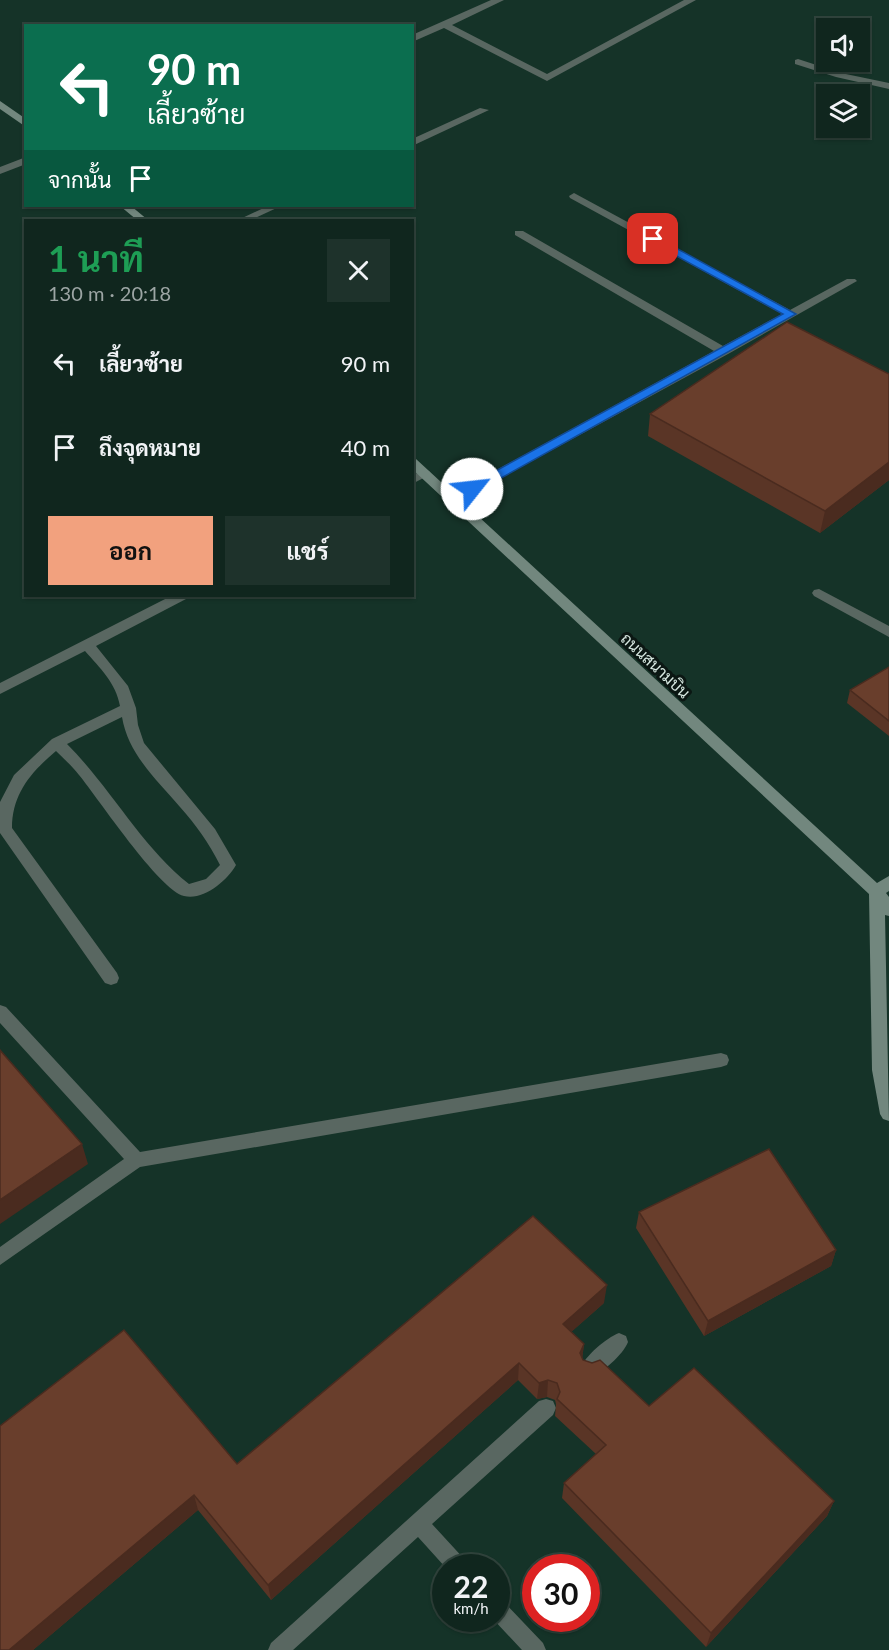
<!DOCTYPE html>
<html lang="th">
<head>
<meta charset="utf-8">
<style>
  :root { --surface:#10261e; --page:#1e322b; --text:#f1f3f6; --muted:#9ca5a4; --line:#30433c; --accent:#f2a17e }
  body { margin:0; font-family:Lato,Sarabun,sans-serif; background:var(--page); color:var(--text); height:100vh; display:flex; flex-direction:column; font-size:22px; white-space:nowrap }
  * { box-sizing:border-box; margin:0 }
  p { font-size:20px; color:var(--muted) }
  .icon { flex:none; width:33px; height:33px; fill:none; stroke:currentColor; stroke-width:2; stroke-linecap:round; stroke-linejoin:round }
  .map { position:relative; flex:1; overflow:hidden }
  .sheet { position:absolute; left:24px; top:219px; width:390px; height:378px; display:flex; flex-direction:column; background:var(--surface); border-radius:0px; box-shadow:0 2px 4px #0004,0 0 0 2px var(--line) }
  .sheet>* { flex:none }
  .guide { position:absolute; left:24px; top:24px; width:390px; height:183px; border-radius:0px; box-shadow:0 2px 4px #0004,0 0 0 2px var(--line); background:#0b6e4f; color:#fff; overflow:hidden }
  .controls { position:absolute; left:816px; top:18px; display:grid; gap:12px }
  .controls a { display:grid; place-items:center; width:54px; height:54px; border-radius:0px; background:var(--surface); box-shadow:0 2px 4px #0004,0 0 0 2px var(--line); font-size:30px }
  .speed { position:absolute; left:432px; top:1554px; display:flex; gap:12px; font-size:30px; font-weight:700; text-align:center }
  .speed>* { display:grid; place-content:center; width:78px; height:78px; border-radius:50%; background:var(--surface); box-shadow:0 2px 4px #0004,0 0 0 2px var(--line); line-height:1 }
  .speed small { font-size:15px; font-weight:400 }
  .speed .limit { border:9px solid #d22; background:#fff; color:#111 }
  .pin { position:absolute; display:grid; place-items:center; width:51px; height:51px; color:#fff; margin:-26px; border-radius:12px; box-shadow:0 3px 9px #0006 }
  .me { position:absolute; width:66px; margin:-33px; rotate:61deg; stroke-linejoin:round; filter:drop-shadow(0 0 4px #0008) }
  .turn { display:flex; align-items:center; gap:21px; height:126px; padding:0 24px; font-size:27px }
  .turn .icon { width:78px; height:78px; stroke-width:2.5 }
  .turn b { display:block; font-size:42px; line-height:51px }
  .then { display:flex; align-items:center; height:57px; padding:0 24px; background:#0003; gap:12px; font-size:22px }
  .round { display:grid; place-items:center; flex:none; width:63px; height:63px; border-radius:0px; background:var(--page) }
  .summary { display:flex; align-items:center; justify-content:space-between; height:102px; padding:0 24px }
  h1 { font-size:36px; font-weight:700; line-height:45px; color:#1e9e55 }
  .action { display:flex; gap:12px; margin-top:auto; padding:12px 24px }
  .action a { flex:1; height:69px; border-radius:0px; background:var(--accent); color:#111; font-size:24px; font-weight:700; line-height:69px; text-align:center }
  .action a+a { background:var(--page); color:var(--text) }
  ul { padding:0; list-style:none }
  li { display:flex; align-items:center; gap:18px; height:84px; padding:0 24px }
  li div { flex:1 }
  li b { display:block; font-size:22px }
  li em { font-style:normal }
  .map>svg:first-child { display:block }
  .lines { fill:none; stroke-linecap:round; stroke-linejoin:round }
  .lane { fill:#596761; fill-rule:evenodd }
  .street { fill:#596761; fill-rule:evenodd }
  .secondary { fill:#72877e; fill-rule:evenodd }
  .wall { fill:#5a3526 }
  .shaded-wall { fill:#4a2b1f }
  .building { fill:#693e2c; stroke:#4a2b1f; stroke-width:1.5 }
  .route { fill:#1a73e8; stroke:#114b97; stroke-width:1.5 }
  .labels { text-anchor:middle; dominant-baseline:central; stroke-width:6; stroke-linejoin:round; paint-order:stroke }
  .street-label { font-size:16px; fill:#d7e8e1; stroke:#0b1713 }
</style>
</head>
<body>
<div class="map">
<svg width="889" height="1650" viewBox="0 0 889 1650">
  <rect width="100%" height="100%" fill="#153328"/>
  <g class="lines">
    <path class="lane" d="M26,157v7l-26,10v-7z
      M425,470l4,1 2,3 -19,10v-9z
      M819,589l70,37v11l-75,-41 -2,-3 2,-3z
      M171,596h17l-2,3 -90,47 32,40 8,22 2,17 6,18 71,86 21,36c-9,16 -33,36 -52,31 -25,-6 -86,-98 -105,-121 -7,-9 -15,-16 -23,-24 -25,21 -44,43 -44,77l105,145 2,5 -2,5 -6,2 -6,-2 -105,-150v-31l14,-27 38,-36 68,-33c-4,-23 -20,-38 -35,-55l-85,43v-11zM122,717c6,37 35,63 58,90 16,18 29,36 40,58l-14,14 -17,5c-48,-38 -78,-96 -122,-140z
      M0,1005l6,2 134,145 581,-99 6,2 2,5 -2,5 -6,2 -581,100 -140,98v-18l124,-88 -124,-136z
      M619,1333l7,3 2,6c-5,13 -26,31 -39,36l-7,-3 -2,-6c5,-13 26,-31 39,-36z
      M546,1399l7,2 3,7 -3,7 -121,109 34,37 3,7h-23l-28,-31 -125,113h-25l3,-7 268,-242z
      M496,1598l7,3 40,42 3,7h-24l-30,-32h4z"/>
    <path class="street" d="M491,0h13l-52,25 95,49 137,-74h12l-149,81 -103,-53 -32,14v-7z
      M798,59l43,14 48,10v6l-53,-12 -41,-13v-4z
      M480,108l9,2 -77,36v-7z
      M574,193l216,117 57,-31h8l2,2 -129,73 -273,149h-8l-2,-3 2,-3 267,-146 -199,-116v-4h8l200,115 59,-32 -212,-116 -1,-2z
      M268,206h13l-30,14h-13z"/>
    <path class="secondary" d="M0,101l26,18v8l-26,-18z
      M120,206h11l17,14h-11z
      M412,458l4,1 461,424 12,-7v15l-3,2 3,4v19l-4,-1 4,206 -6,-2 -3,-5 -8,-44 -3,-176 -457,-425z"/>
  </g>
  <path class="wall" d="M889,374v106l-69,53 -172,-97 2,-22z
    M889,667v69l-42,-33 3,-13z
    M639,1212l197,38 -5,16 -127,70 -68,-108z
    M604,1303l-33,29 13,12 -2,14 1,2 66,46 185,95 -7,15 -121,131 -144,-149 2,-15 32,-29 -41,-38 1,-12 -1,-4 -8,-3 -10,2 -19,-19 -247,220 -73,-90 -165,140h-33v-224l237,38z"/>
  <path class="shaded-wall" d="M889,462v18l-69,53 5,-22z
    M82,1144l6,20 -88,60v-24z
    M836,1250l-5,16 -127,70 4,-15z
    M607,1285l-3,18 -43,38 2,-17z
    M584,1344l-2,17 -2,-8z
    M519,1363l-1,17 -247,220 -3,-15z
    M548,1380l-1,17 -10,2 2,-16z
    M194,1495l4,15 -165,140h-24z
    M834,1501l-7,15 -121,131 5,-14z"/>
  <path class="building" d="M787,322l102,52v88l-64,49 -175,-97z
    M889,667v54l-39,-31z
    M0,1050l82,94 -82,56z
    M769,1149l67,101 -128,71 -69,-109z
    M533,1216l74,69 -44,39 21,20 -4,9 3,7 9,3 8,-3 49,46 45,-38 140,133 -123,132 -147,-150 42,-38 -49,-46 3,-7 -3,-9 -9,-3 -9,3 -20,-20 -251,222 -74,-90 -185,155h-9v-224l124,-96 113,134z"/>
  <path class="route" d="M649,237h7l140,77 -320,178h-8v-6l315,-172 -134,-73z"/>
  <g class="labels">
    <g class="street-label">
      <text transform="translate(656 665) rotate(43)">ถนนสนามบิน</text>
    </g>
  </g>
</svg>
<div class="controls">
<a><svg class="icon" aria-label="sound" viewBox="0 0 24 24"><path d="M4 9h4l5-4v14l-5-4H4zM17 9q2 3 0 6"/></svg></a>
<a><svg class="icon" aria-label="layers" viewBox="0 0 24 24"><path d="M12 4l9 5-9 5-9-5zM3 14l9 5 9-5"/></svg></a>
</div>
<div class="speed"><div>22<small>km/h</small></div><div class="limit">30</div></div>
<div class="pin" style="left:653px;top:239px;background:#d93025"><svg class="icon" aria-label="arrive" viewBox="0 0 24 24"><path d="M6 21V4h12l-3 4 3 4H6"/></svg></div>
<svg class="me" style="left:472px;top:489px" viewBox="-20 -20 40 40"><circle r="19" fill="#fff"/><path d="M0-13L10 11 0 6-10 11z" fill="#1a73e8"/></svg>
<div class="guide">
<div class="turn"><svg class="icon" aria-label="left" viewBox="0 0 24 24"><path d="M17 20v-9H6M10 6l-5 5 5 5"/></svg><div><b>90 m</b>เลี้ยวซ้าย</div></div>
<div class="then">จากนั้น<svg class="icon" aria-label="arrive" viewBox="0 0 24 24"><path d="M6 21V4h12l-3 4 3 4H6"/></svg></div>
</div>
<section class="sheet">
<div class="summary"><div><h1>1 นาที</h1><p>130 m · 20:18</p></div><a class="round"><svg class="icon" aria-label="close" viewBox="0 0 24 24"><path d="M6 6l12 12M18 6L6 18"/></svg></a></div>
<ul>
<li><svg class="icon" aria-label="left" viewBox="0 0 24 24"><path d="M17 20v-9H6M10 6l-5 5 5 5"/></svg><div><b>เลี้ยวซ้าย</b></div><em>90 m</em></li>
<li><svg class="icon" aria-label="arrive" viewBox="0 0 24 24"><path d="M6 21V4h12l-3 4 3 4H6"/></svg><div><b>ถึงจุดหมาย</b></div><em>40 m</em></li>
</ul>
<div class="action"><a>ออก</a><a>แชร์</a></div>
</section>
</div>
</body>
</html>
